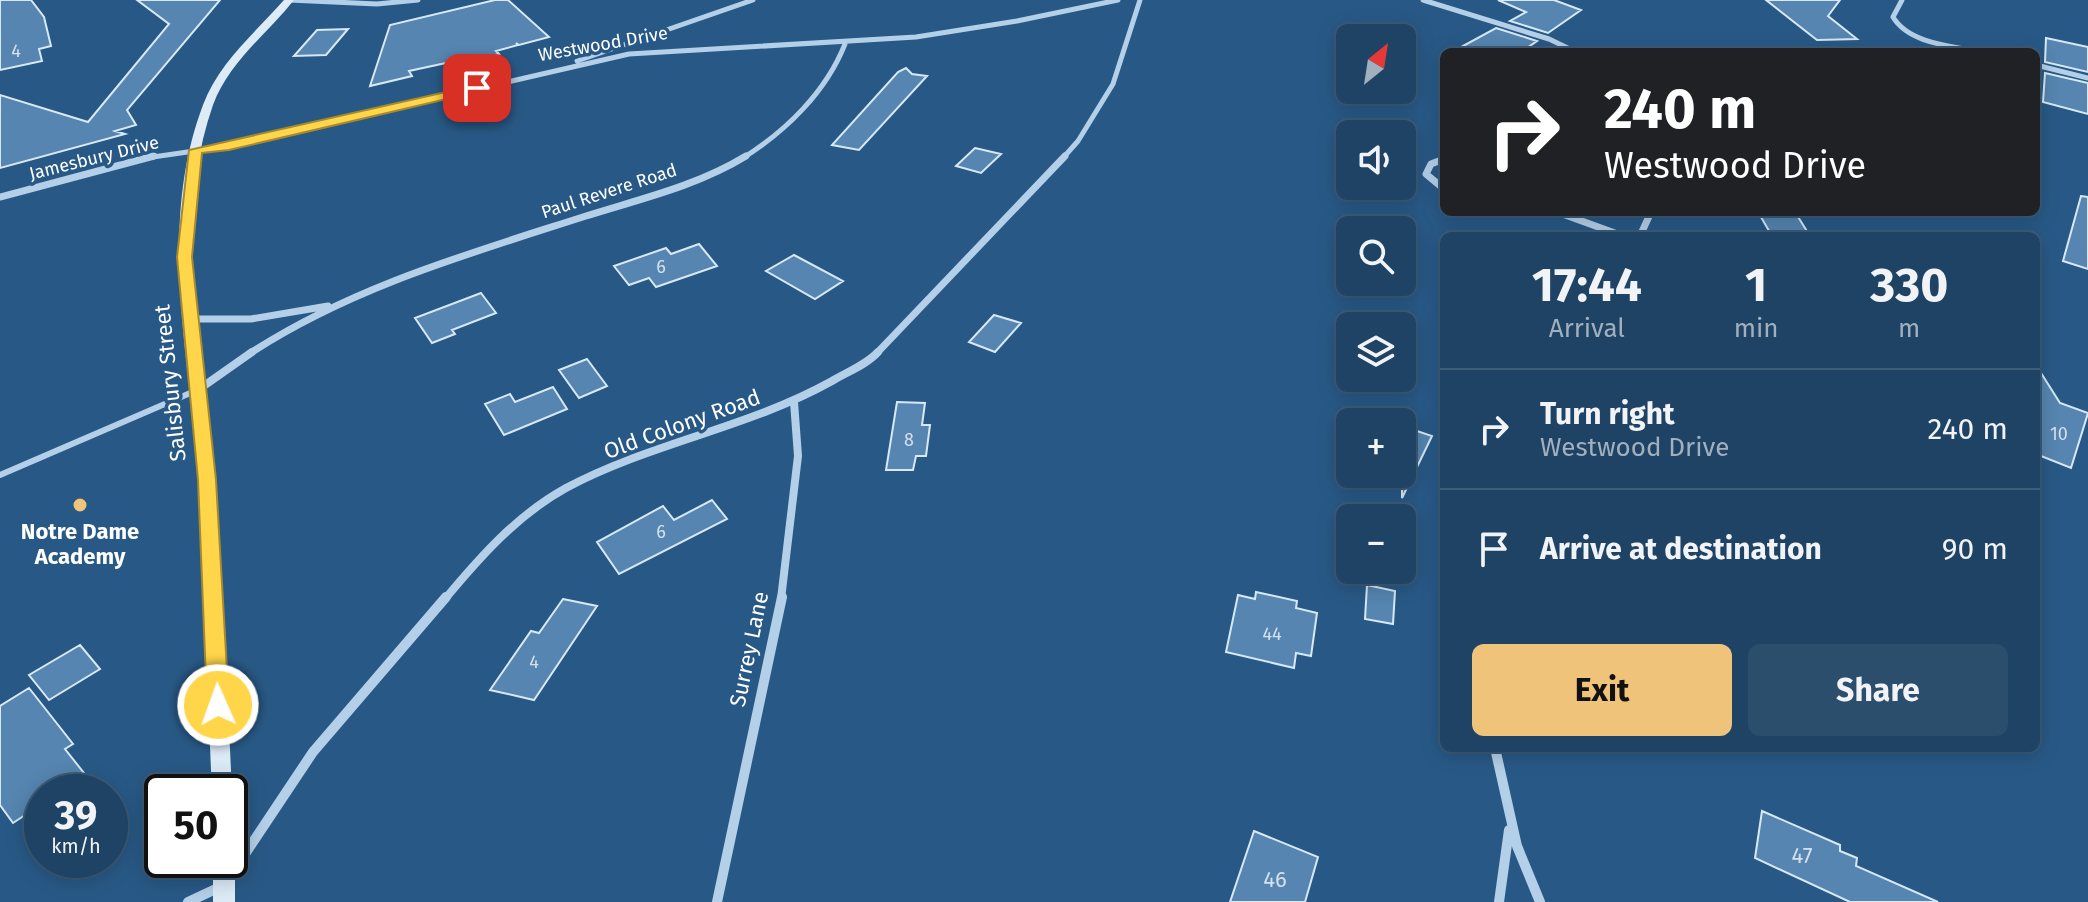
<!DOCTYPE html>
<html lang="en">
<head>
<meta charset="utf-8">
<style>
  :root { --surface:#1e4364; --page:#2b4e6d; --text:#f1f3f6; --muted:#a1b0bf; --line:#3c5c78; --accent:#efc47a }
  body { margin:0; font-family:"Fira Sans",sans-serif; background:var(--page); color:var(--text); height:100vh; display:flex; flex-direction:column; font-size:30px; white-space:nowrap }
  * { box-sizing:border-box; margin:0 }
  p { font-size:26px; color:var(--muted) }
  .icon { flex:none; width:44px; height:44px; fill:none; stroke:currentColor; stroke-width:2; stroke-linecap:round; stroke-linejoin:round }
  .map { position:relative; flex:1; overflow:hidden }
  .panel { position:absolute; left:1440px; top:232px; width:600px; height:520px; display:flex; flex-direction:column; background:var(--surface); border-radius:12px; box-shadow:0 4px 20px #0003,0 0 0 2px var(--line) }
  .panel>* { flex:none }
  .hud { position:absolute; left:1440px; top:48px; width:600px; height:168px; border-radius:12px; box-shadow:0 4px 20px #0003,0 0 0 2px var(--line); background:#202124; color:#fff; overflow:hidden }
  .needle { width:52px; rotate:30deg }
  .tools { position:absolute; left:1336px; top:24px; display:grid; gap:16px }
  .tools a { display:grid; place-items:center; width:80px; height:80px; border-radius:12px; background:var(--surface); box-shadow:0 4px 20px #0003,0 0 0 2px var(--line); font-size:40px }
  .speed { position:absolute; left:24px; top:774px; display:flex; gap:16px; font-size:40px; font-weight:700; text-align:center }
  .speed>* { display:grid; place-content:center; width:104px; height:104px; border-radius:50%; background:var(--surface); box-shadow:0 4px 20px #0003,0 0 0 2px var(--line); line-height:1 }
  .speed small { font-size:20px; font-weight:400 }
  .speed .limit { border:4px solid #111; border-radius:12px; background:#fff; color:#111 }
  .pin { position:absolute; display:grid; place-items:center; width:68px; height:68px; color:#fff; margin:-34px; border-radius:16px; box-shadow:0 4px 12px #0006 }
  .me { position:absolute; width:88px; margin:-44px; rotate:358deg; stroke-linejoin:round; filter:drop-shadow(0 0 6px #0008) }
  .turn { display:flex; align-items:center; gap:28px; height:168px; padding:0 32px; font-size:36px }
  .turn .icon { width:104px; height:104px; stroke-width:2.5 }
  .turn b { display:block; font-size:56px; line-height:68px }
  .eta { display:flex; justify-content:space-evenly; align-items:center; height:136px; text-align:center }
  .eta b { font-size:48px; font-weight:700; line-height:56px }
  .button { display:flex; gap:16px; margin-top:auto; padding:16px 32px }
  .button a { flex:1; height:92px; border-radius:12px; background:var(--accent); color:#111; font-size:32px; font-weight:700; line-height:92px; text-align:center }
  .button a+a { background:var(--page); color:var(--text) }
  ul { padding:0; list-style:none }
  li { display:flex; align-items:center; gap:24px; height:120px; padding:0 32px; border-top:2px solid var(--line) }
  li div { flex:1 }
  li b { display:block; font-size:30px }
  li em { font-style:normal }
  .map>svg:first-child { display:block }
  .building { fill:#5585b0; stroke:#d7e8f6; stroke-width:2 }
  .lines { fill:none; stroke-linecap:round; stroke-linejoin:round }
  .service { stroke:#b4cfe8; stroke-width:6 }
  .minor-far3 { stroke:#b4cfe8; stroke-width:5 }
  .minor-far2 { stroke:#b4cfe8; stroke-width:7 }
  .minor-far1 { stroke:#b4cfe8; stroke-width:8 }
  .minor { stroke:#b4cfe8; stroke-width:10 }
  .secondary { fill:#ddebf7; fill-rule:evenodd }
  .route { fill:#ffd54a; stroke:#a68a30; stroke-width:2 }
  .poi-dot { fill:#efc47a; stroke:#285986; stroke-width:3 }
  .labels { text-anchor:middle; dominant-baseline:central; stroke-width:7; stroke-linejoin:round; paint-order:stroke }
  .far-street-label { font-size:18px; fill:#fff; stroke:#285986 }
  .number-label { font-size:18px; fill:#d4e0eb }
  .street-label { font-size:22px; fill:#fff; stroke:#285986 }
  .poi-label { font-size:22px; font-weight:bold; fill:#fff; stroke:#285986 }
  .near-number-label { font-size:22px; fill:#d4e0eb }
</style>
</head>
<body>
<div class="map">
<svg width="2088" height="902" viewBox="0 0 2088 902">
  <rect width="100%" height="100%" fill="#285986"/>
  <path class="building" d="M0,0h31l13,17 7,29 -12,3 3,12 -42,9z
    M137,0h83l-93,110 9,15 -21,6 10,3 -125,34v-73l88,27 81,-98z
    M495,0h13l41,37 -30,8 -3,-2 2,2 -22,6 3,3 -38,10 -1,-4 -51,11 3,5 -42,10 20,-61z
    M1498,0h56l27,10 -33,23 -38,-12 16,-9z
    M1766,0h74l-12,16 29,23 -40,1z
    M1496,28l41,13 -16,11h-69z
    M348,29l-22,26 -32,1 23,-26z
    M2046,38l42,9v25l-43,-10z
    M906,68l6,6 15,2 -68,74 -27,-5 66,-73z
    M2045,73l43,10v31l-45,-12z
    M975,148l26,6 -20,19 -25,-7z
    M2081,196l7,1v72l-25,-8z
    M1758,212h37l15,24h-38z
    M699,244l18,22 -61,21 -7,-9 -20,7 -15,-19 52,-18 5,6z
    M794,255l49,26 -28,18 -49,-28z
    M481,293l15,20 -44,17 3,4 -23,9 -17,-25z
    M994,315l27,8 -26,29 -26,-10z
    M587,359l20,27 -28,12 -20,-28z
    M2036,365l24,38 28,10 -17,55 -35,-14z
    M553,387l14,22 -63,26 -19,-31 25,-10 5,8z
    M897,402l28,1 -3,22h8l-4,31h-10l-3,14h-27z
    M1411,429l21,7 -30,62v-53z
    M712,500l15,19 -108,55 -22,-32 66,-36 11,14z
    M1367,585l28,6 -2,33 -28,-5z
    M1256,592l41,9 -1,7 21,5 -6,43 -15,-3 -2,15 -68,-16 12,-57 17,4z
    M563,599l34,7 -63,94 -44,-10 41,-59 8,2z
    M80,645l20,24 -51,31 -20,-25z
    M29,688l44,56 -8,5 34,43h-57v12l-29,19 -13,-18v-99z
    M1762,811l78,34v6l17,7 -1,8 82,36h-88l-95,-44z
    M1254,831l64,26 -13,45h-75z"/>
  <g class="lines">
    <path class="service" d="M0,475l195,-84"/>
    <path class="minor-far3" d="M289,0l88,4 41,-4
      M1423,0l126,39 27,13
      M1902,0l-9,17c16,27 60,29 88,35
      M577,61l176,-61
      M2036,65l52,13
      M146,158l83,-12 400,-92 287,-17 101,-16 101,-21
      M743,158c43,-27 83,-66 102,-114
      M1063,158l15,-17 35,-57 27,-84"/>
    <path class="minor-far2" d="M1444,159l-13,5 -5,10 18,15
      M0,197l154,-41
      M1557,212l66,24
      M1640,236l11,-24
      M189,319h62l77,-13
      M249,354c102,-67 222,-101 337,-138 54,-17 111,-30 160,-60
      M876,354l189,-198"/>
    <path class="minor-far1" d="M198,390l54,-38
      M445,599c35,-42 72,-84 121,-111 84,-45 182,-60 266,-107 15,-9 34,-16 46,-29
      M781,599l17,-143 -4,-54"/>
    <path class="minor" d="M1495,748l22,98 23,56
      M229,878l84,-126 133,-155
      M188,902l32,-15
      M717,902l65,-305
      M1499,902l10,-72"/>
    <path class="secondary" d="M284,0h10c-28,35 -65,62 -81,105 -43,123 -8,253 2,378 9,103 12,206 17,309l-2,6v-6h-18c-5,-103 -6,-206 -13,-309 -9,-125 -42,-257 4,-378 16,-43 52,-72 81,-105z
      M230,852l5,8v42h-22v-42h17z"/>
  </g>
  <path class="route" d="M477,85l4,1v5l-252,59 -27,3 -10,104 24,223 13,225 -3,6 -8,3 -8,-3 -3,-6 -9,-225 -21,-223 12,-107z"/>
  <circle class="poi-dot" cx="80" cy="505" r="8"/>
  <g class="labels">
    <g class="far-street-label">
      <text transform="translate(603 44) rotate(-10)">Westwood Drive</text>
      <text transform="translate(94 158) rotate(-14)">Jamesbury Drive</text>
      <text transform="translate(609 191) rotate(-18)">Paul Revere Road</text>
    </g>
    <g class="number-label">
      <text x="16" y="51">4</text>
      <text x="661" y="267">6</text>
      <text x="2059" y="434">10</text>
      <text x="909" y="440">8</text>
      <text x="661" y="532">6</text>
      <text x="1272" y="634">44</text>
      <text x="534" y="662">4</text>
    </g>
    <g class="street-label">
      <text transform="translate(170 383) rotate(-96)">Salisbury Street</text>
      <text transform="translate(682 424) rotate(-20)">Old Colony Road</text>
      <text transform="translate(749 649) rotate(-78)">Surrey Lane</text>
    </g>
    <g class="poi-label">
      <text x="80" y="531">Notre Dame<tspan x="80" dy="25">Academy</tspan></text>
    </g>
    <g class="near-number-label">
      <text x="1802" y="855">47</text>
      <text x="1275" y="879">46</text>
    </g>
  </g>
</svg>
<div class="tools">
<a><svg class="needle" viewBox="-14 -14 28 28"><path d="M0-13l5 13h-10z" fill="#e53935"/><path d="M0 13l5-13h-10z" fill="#a1b0bf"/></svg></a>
<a><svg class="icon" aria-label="sound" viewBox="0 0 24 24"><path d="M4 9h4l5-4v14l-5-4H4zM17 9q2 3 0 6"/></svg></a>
<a><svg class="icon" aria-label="search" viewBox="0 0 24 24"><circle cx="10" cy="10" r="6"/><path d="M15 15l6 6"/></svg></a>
<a><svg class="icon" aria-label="layers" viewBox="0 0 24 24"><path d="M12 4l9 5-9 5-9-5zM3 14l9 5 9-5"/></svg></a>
<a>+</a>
<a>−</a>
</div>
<div class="speed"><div>39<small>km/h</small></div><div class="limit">50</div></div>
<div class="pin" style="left:477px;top:88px;background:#d93025"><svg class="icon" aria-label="arrive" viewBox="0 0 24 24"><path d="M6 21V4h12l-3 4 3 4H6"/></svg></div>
<svg class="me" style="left:218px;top:705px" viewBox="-20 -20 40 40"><circle r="17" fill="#ffd54a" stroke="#fff" stroke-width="3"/><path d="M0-11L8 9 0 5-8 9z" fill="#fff"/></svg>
<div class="hud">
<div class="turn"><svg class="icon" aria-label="right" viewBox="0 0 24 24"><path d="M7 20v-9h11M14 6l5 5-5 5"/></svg><div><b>240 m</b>Westwood Drive</div></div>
</div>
<section class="panel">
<div class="eta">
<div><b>17:44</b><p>Arrival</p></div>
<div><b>1</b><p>min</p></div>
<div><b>330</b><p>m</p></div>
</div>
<ul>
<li><svg class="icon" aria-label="right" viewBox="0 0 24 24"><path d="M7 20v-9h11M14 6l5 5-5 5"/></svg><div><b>Turn right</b><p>Westwood Drive</p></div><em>240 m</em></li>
<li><svg class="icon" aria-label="arrive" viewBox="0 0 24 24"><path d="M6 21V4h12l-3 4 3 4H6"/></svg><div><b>Arrive at destination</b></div><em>90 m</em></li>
</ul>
<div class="button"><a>Exit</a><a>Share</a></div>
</section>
</div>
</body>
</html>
